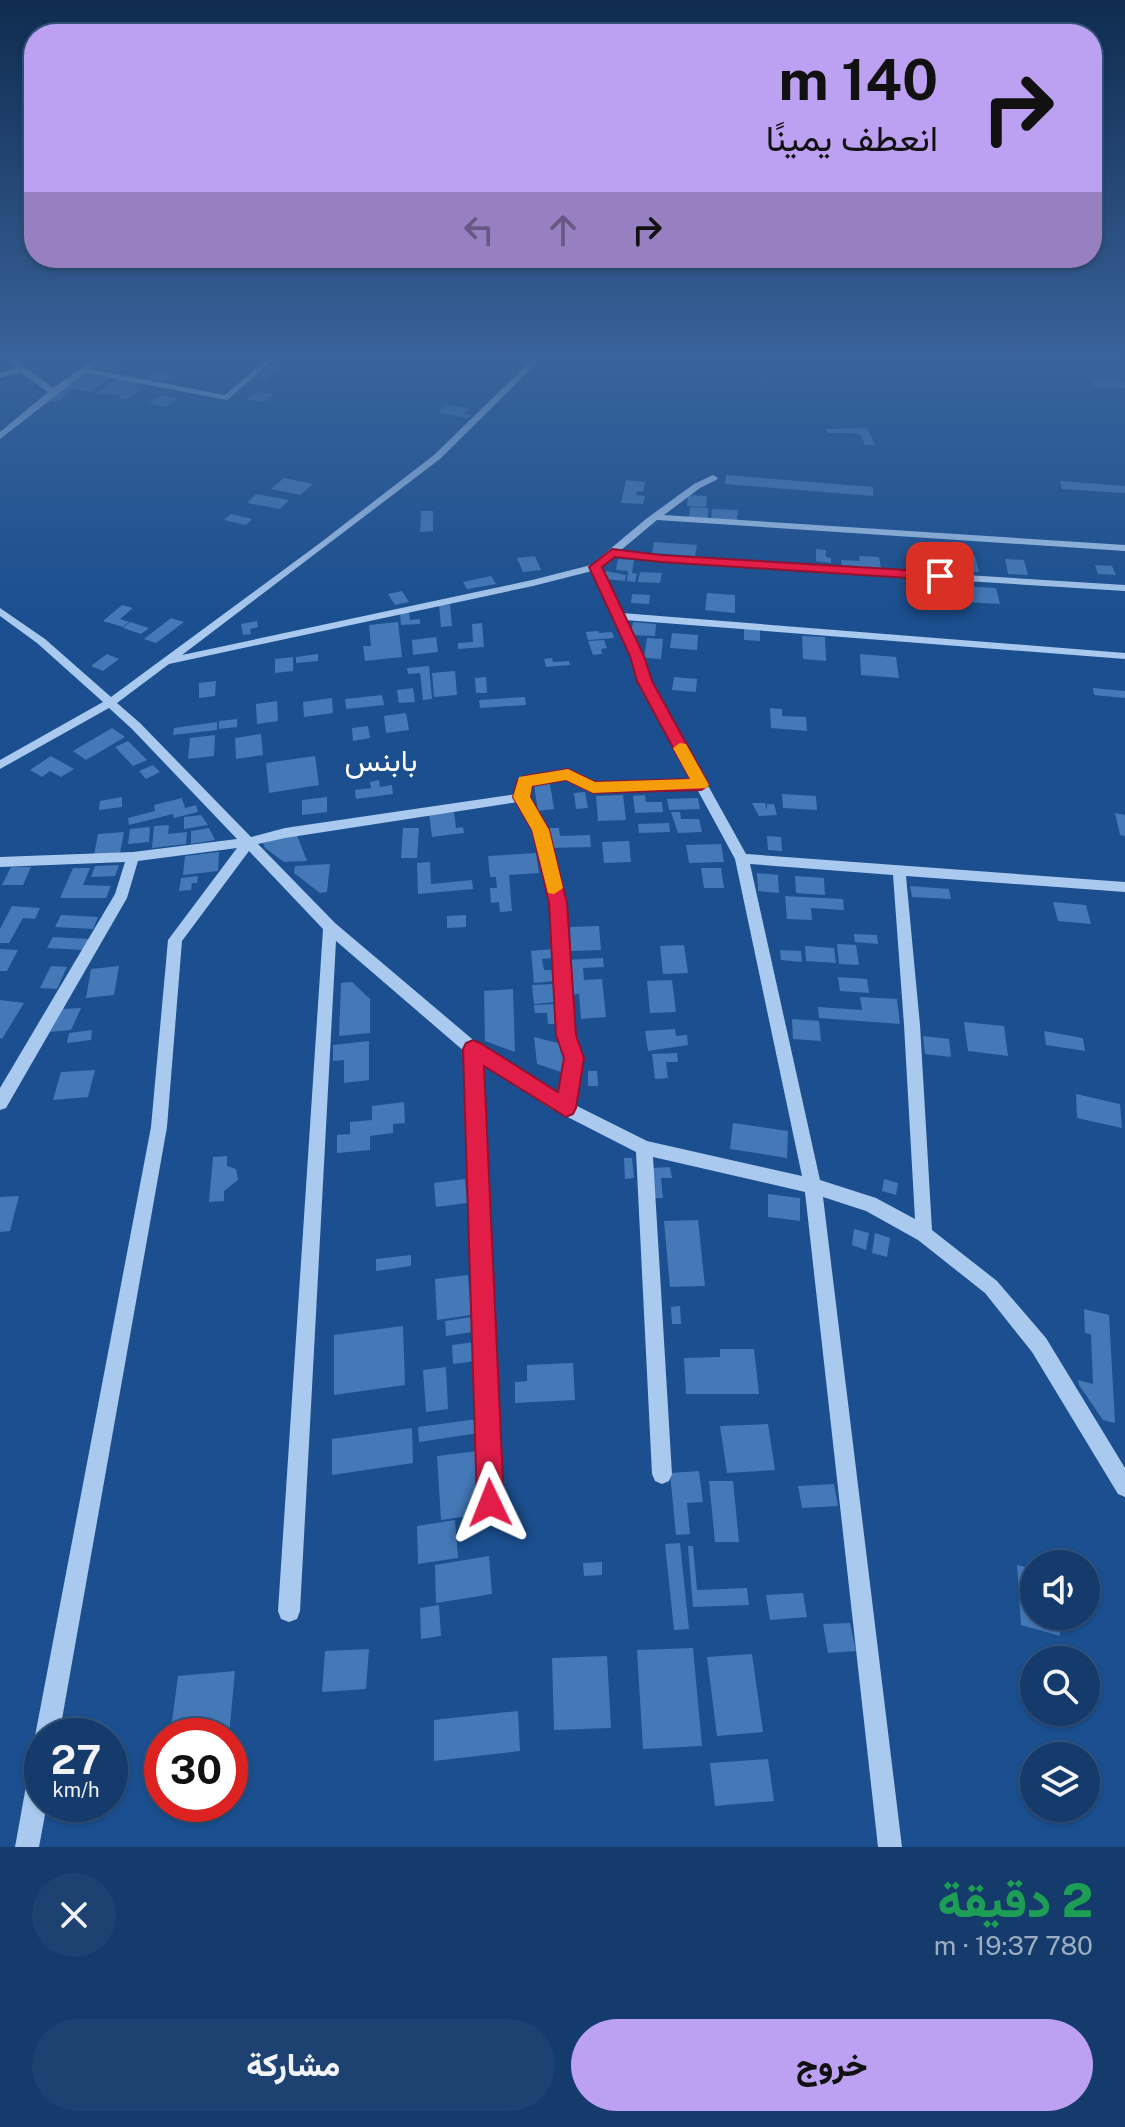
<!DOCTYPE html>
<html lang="ar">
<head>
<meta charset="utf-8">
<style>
  :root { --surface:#143b6b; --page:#1d4271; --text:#f1f3f6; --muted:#9dadc1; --line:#33557e; --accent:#bca0f2 }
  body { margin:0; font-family:"Public Sans",Vazirmatn,sans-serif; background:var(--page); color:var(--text); direction:rtl; height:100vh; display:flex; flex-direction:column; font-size:30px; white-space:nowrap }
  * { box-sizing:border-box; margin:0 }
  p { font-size:26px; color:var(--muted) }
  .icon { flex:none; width:44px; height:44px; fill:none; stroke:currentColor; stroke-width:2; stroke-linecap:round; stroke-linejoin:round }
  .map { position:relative; height:1847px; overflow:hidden; direction:ltr }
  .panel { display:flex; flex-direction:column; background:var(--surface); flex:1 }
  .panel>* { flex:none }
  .hud { position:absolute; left:24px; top:24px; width:1078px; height:244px; border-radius:32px; box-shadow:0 2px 6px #0004,0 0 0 2px var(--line); direction:rtl; background:#bca0f2; color:#111; overflow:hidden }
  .controls { position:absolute; left:1020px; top:1550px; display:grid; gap:16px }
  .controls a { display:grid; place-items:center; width:80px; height:80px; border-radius:50%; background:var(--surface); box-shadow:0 2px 6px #0004,0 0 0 2px var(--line); font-size:40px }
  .speed { position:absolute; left:24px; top:1718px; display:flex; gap:16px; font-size:40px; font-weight:700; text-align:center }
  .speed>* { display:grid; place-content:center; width:104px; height:104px; border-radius:50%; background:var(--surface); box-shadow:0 2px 6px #0004,0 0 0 2px var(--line); line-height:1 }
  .speed small { font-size:20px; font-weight:400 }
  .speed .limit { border:12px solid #d22; background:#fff; color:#111 }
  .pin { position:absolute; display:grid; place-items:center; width:68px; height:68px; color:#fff; margin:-34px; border-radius:16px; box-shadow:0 4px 12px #0006 }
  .me { position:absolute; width:88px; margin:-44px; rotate:358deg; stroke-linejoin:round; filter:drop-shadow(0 0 6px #0008) }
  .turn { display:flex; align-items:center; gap:28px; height:168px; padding:0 32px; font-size:36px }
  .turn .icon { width:104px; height:104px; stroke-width:2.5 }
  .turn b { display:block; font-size:56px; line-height:68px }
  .lanes { display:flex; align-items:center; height:76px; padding:0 32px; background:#0003; justify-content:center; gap:40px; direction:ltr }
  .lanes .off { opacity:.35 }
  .round { display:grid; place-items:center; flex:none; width:84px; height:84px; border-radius:42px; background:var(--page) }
  .summary { display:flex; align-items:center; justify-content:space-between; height:136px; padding:0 32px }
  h1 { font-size:48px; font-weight:800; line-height:60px; color:#1e9e55 }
  .button { display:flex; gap:16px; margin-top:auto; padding:16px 32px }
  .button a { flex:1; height:92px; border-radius:48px; background:var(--accent); color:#111; font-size:32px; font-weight:800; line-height:92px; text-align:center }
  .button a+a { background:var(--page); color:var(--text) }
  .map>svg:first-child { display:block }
  .building { fill:#4478b7 }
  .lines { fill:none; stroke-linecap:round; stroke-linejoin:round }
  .minor { fill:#a9c9ee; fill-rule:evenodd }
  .route { fill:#e11d48; stroke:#92132f; stroke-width:2 }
  .slow { fill:#f59e0b }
  .labels { text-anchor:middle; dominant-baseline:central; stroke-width:6; stroke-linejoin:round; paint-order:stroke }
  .quarter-label { font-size:30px; fill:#fff; stroke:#1b4f8f }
</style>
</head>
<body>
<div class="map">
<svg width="1125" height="1847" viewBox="0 0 1125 1847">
  <rect width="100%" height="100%" fill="#1b4f8f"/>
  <path class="building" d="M113,358l13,2 -10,8 6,1 -6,3 -23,-4 4,-3 10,1z
    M271,365l10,2 -15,13 -10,-2z
    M157,372l17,3 -11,7 -17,-3z
    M83,375l27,3 -19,14 -19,-3 -15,13 -8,-1z
    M117,378l22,5 -7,4 9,2 -15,10 -8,-1 4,-3 -26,-1z
    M1092,380l33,1v7l-30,-1z
    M258,392l15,2 -9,8 -18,-3z
    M162,395l16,4 -13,8 -16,-4z
    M446,404l23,5 -6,5 8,1 -3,3 -30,-5z
    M867,428l8,17h-10l-4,-9 -7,-3h-26l-2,-4z
    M726,475l147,12v9l-148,-12z
    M284,478l29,6 -13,11 -29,-6z
    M626,480l19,2 -2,10 -6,-1 -1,4 9,1 -2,8 -22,-1z
    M1060,481l65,5v7l-63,-4z
    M256,494l33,6 -9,9 -33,-6z
    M688,495l19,1 -1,11 -19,-1z
    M690,507l18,1v11l-19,-1z
    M712,509l26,1 -1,11 -26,-2z
    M421,511h12v20l-13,1z
    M231,514l21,5 -6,6 -22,-5z
    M654,542l43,3 -2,11 -43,-3z
    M816,549l10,1v7l5,1v5l-15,-2z
    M907,553l19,1 1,9 -18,-1z
    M957,555l18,1 4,16 -18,-1z
    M535,556l6,14 -18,2 -6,-14z
    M859,556l20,1 2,11 -39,-2 -1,-6 19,1z
    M618,559l16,1 -2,13 5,1 -2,8 -8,-1 1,-10 -12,-1z
    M1005,559l19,1 4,15 -20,-1z
    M1095,565l17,1 4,9 -18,-1z
    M606,571l20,4 -1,6 -21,-2z
    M640,572l22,1 -2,10 -22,-1z
    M491,576l5,8 -29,5 -4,-7z
    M961,586l35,2 4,16 -35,-2z
    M402,591l7,11 -14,3 -7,-11z
    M707,593l28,2v18l-30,-3z
    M632,594l18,1 -1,9 -18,-1z
    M450,604l2,22 -11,1 -2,-22z
    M122,605l11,3 -13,11 9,3 -6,5 -20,-6z
    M409,612l1,8 10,-1v5l-19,1 -1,-12z
    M171,618l13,4 -28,21 -12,-4z
    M257,621l1,6 -8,2 1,5 -8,1 -2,-11z
    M130,622l19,6 -8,6 -18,-6z
    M398,622l4,35 -37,4 -2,-15h8l-2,-21z
    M633,622l23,2 -1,12 -24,-1z
    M482,623l2,24 -26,2v-6l15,-1 -1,-18z
    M744,628l16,1v12l-16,-1z
    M598,631l1,2 13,-1 2,6 -26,2 -2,-8z
    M672,633l26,2 -1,15 -27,-2z
    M802,636l23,1 1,24 -23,-2z
    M436,637l2,15 -25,3 -1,-15z
    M647,638l16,1 -2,20 -17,-1z
    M604,640l3,8 -6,1 1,5 -9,1 -5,-14z
    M107,654l12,5 -16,12 -12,-5z
    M318,654v7l-22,2v-6z
    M860,654l36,3 3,21 -38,-3z
    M293,657v14l-18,2v-14z
    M552,658l1,4 16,-1 1,4 -24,2 -2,-8z
    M429,666l3,33 -9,1 -3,-27 -12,1 -1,-6z
    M455,671l2,24 -23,2 -2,-24z
    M486,677l1,16h-11l-1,-15z
    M674,677l23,2 -1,13 -24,-2z
    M216,681l-1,15 -16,2v-15z
    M413,688l2,14 -16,1 -2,-13z
    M1093,688l32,3v7l-31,-3z
    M382,695l2,10 -38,4 -1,-10z
    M525,697l1,8 -46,3 -1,-8z
    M332,698l1,15 -29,4 -1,-15z
    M277,701l1,20 -21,3 -1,-20z
    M770,708l12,1v7l24,1 1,14 -36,-3z
    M406,713l3,17 -23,3 -2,-17z
    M237,719v8l-18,2v-8z
    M217,722v8l-44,5 1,-7z
    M368,726l2,12 -17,3 -1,-13z
    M112,728l13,9 -39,23 -13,-9z
    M261,734l2,21 -27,4 -1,-21z
    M215,735l-1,21 -26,3 2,-21z
    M128,741l19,19 -14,6 -18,-19z
    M51,756l23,13 -13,8 -11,-6 -8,6 -12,-7z
    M315,756l4,29 -50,8 -3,-30z
    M153,765l7,7 -14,7 -7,-8z
    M379,780l1,7 12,-2 1,9 -37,5 -1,-9 16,-2 -1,-6z
    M550,784l4,25 -16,2 -4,-26z
    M585,792l3,16 -12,1 -2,-16z
    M782,794l34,2 1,14 -34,-2z
    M623,795l3,25 -28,1 -2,-25z
    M645,795l1,7h16l1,10 -28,1 -2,-17z
    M122,797v10l-23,3 1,-9z
    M327,797v15l-25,3v-15z
    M182,798l3,10 11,-3 2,7 -24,6 -1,-4 -44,11 -1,-7 27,-7 -1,-6z
    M698,798l2,11 -31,1 -2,-11z
    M752,803h13l2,8v-7h7l3,11 -18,1z
    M454,812l2,16 7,-1 1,6 -32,4 -3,-23z
    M671,812h9l1,7h18l3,13 -24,1z
    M1115,813l10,2v21l-5,-1z
    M201,815l7,10 -24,4v-12z
    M669,823l1,9 -31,1 -1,-9z
    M169,825l-1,9 19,-2 -1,12 -34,4 2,-22z
    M150,827l-1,15 -21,2 2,-15z
    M209,828l6,12 -24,4v-13z
    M403,828h16l-2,30h-16z
    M548,828h11l1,8 30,-1 1,12 -42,1z
    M124,832l-4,21 -26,2 4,-21z
    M296,833l11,28 -23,1 -19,-14 -2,-5z
    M767,836l14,1 1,14 -14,-1z
    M629,841l2,21 -27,1 -2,-21z
    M721,844l3,18 -35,1 -3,-18z
    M219,852l-1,19 -35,4 2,-19z
    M536,853l3,20 -30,2 3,36 -12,1 -1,-10 -8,1 -1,-15h7l-1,-11h-6l-2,-21z
    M430,862l1,22 41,-4 1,9 -55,5 -1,-31z
    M330,864l-3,28 -7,1 -26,-20 1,-7z
    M119,865l-4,11 -24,1 4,-11z
    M11,867h20l-8,18h-21z
    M73,868h17l-7,17 28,1 -5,12h-46z
    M701,868h20l3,20h-20z
    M757,873l21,2 1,18 -21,-2z
    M198,876l-1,7h-5l-1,7 -12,1 2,-13z
    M795,876l29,2 1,17 -29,-2z
    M910,886l39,3 2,10 -39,-2z
    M785,896l58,3 1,11 -33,-2 1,12 -25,-1z
    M1053,902l33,3 5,19 -33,-3z
    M12,906l28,2 -5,11 -12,-1 -14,25h-9v-14z
    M61,915l37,2 -5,12 -38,-2z
    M466,915v12l-19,1v-12z
    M599,926l2,24 -30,1 -1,-24z
    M854,934l23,1 1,9 -23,-2z
    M53,937l36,2 -5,11 -37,-2z
    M837,944l19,1 3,20 -20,-1z
    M684,945l4,28 -25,1 -3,-28z
    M805,946l29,2 2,15 -30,-2z
    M0,949l18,1 -11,21h-7z
    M552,949l1,9 -11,1 2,11h10l1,11 -21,2 -3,-32z
    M780,950l21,1 1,11 -21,-2z
    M603,958l1,9 -21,1 1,12 18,-1 4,38 -25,2 -2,-25 -10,1 -3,-35z
    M51,966l16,1 -10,22 -17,-1z
    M119,966l-5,29 -28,3 5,-29z
    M838,977l29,2 2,14 -29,-2z
    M672,980l4,32 -26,1 -3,-32z
    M352,982l18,17v34l-31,3 2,-53z
    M554,984l2,18 -22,2 -2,-19z
    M513,989l2,63 -30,-11 -1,-50z
    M860,997l37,2 3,25 -81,-6 -1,-11 44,3z
    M0,1000l24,3 -22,36 -2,-1z
    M557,1004l2,20h-11l-1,-11h-12l-1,-8z
    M81,1008l-10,22 -21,2 13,-23z
    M792,1019l27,2 2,20 -28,-2z
    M964,1022l40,4 4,30 -40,-5z
    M675,1029l1,7 11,-1 1,10 -40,6 -3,-20z
    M92,1030l-1,10 -24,3 2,-10z
    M1044,1031l39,7 2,13 -39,-6z
    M923,1036l26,3 2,18 -26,-3z
    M534,1037l28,7 2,29 -27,-9z
    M369,1041v39l-25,3v-23l-11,1v-16z
    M677,1053l1,9h-12l2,16 -13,1 -3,-25z
    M95,1070l-7,27 -35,3 8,-28z
    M588,1071h9l1,15h-10z
    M1076,1094l44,10 2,24 -45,-10z
    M404,1102l1,21 -12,1v9l-23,3v14l-33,3v-18l13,-1v-12l22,-2v-14z
    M733,1123l55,8 -1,27 -57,-9z
    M227,1156v10l9,3 2,11 -14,11v10l-15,1 4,-45z
    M624,1158h8l2,20 -9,1z
    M670,1167l2,11h-11l2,20h-10l-3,-30z
    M465,1179l2,24 -31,4 -2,-24z
    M884,1179l14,4 -2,12 -14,-4z
    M768,1194l32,4v23l-32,-4z
    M19,1196l-9,35 -10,1v-35z
    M698,1220l7,66 -35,1 -6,-66z
    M854,1229l15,4 -3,17 -14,-5z
    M875,1233l15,5 -3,19 -15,-4z
    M411,1255v11l-35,5v-12z
    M468,1275l3,40 -34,5 -2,-41z
    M680,1306l1,18h-9l-1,-17z
    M1084,1309l25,6 6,108 -12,-3 -24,-35 -1,-5 15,4 -2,-50 -6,-1z
    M472,1317l1,15 -27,4 -1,-15z
    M403,1326l2,59 -71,10v-60z
    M475,1342l1,19 -23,3 -1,-19z
    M720,1349h34l5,45h-73l-2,-36 36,-1z
    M573,1363l2,37 -60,3v-21l12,-1v-16z
    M446,1367l2,42 -22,3 -3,-42z
    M477,1419l2,14 -60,9 -1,-15z
    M768,1424l7,46 -48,3 -7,-47z
    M412,1428l1,35 -81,12v-36z
    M478,1451l4,63 -41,6 -4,-64z
    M699,1471l4,31 -16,1 3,31 -14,1 -6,-62z
    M709,1481h24l6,61h-24z
    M834,1484l4,22 -36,2 -4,-22z
    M455,1520l3,38 -40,6 -1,-38z
    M680,1543l9,86 -15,1 -9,-86z
    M688,1546h5l4,44 50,-2 2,17 -56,2z
    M489,1556l3,38 -56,9 -1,-38z
    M602,1562v13l-18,1 -1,-13z
    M1017,1565l17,4v47h24l2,20 -39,-11z
    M803,1593l4,24 -37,3 -4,-25z
    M439,1605l2,31 -20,3 -1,-31z
    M850,1623l6,28 -28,2 -5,-29z
    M693,1648l9,98 -59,3 -6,-99z
    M369,1649l-3,40 -44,3 3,-41z
    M752,1654l11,78 -46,4 -10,-79z
    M607,1656l4,72 -57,2 -2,-72z
    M235,1671l-6,65h-59l8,-60z
    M518,1711l2,40 -86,10v-41z
    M768,1759l6,42 -59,5 -5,-43z"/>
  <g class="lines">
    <path class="minor" d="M1,356h9l43,32 46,-32h9l-18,13 135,26 45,-39h8l-51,44 -142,-27 -85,66v-7l48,-40 -28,-20 -20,6v-5l16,-5z
      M536,356h8l-104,103 -258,196 350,-75 59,-15 55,-46 48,-35 19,-9 5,3 -2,2 -16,8 -36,27 461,30v6l-468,-31 -36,30 40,6 464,29v6l-464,-29 -46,-7 -15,13 22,45 503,40v6l-500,-39 18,36 7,25 96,173 379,28v10l-219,-16 14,149 12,205 65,51 49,57 79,130v29l-7,-3 -86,-142 -47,-59 -67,-53 -52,-29 -43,-14 79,650h-24l-73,-655 -152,-35 19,317 -3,7 -7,3 -7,-3 -3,-7 -16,-322 -86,-44 -69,-45 19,440 -3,7 -7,3 -7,-3 -3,-7 -15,-451 -129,-111 -36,670 -3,8 -8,3 -8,-3 -3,-8 45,-682 -74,-78 -67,90 -15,186 -108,609h-17v9l-3,-1 -4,-8 116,-609 17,-187 69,-92 -99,13 -11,37 -121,210 -6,2v-22l115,-194 10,-32 -125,5v-10l133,-5 104,-13 -105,-110 -23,-21 -109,61v-9l103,-58 -66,-59 -37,-27v-8l45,31 66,58 209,-154 114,-88zM592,571l39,85 7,25 55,100 -98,2 -27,-12 -47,7 -5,16 -231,34 -34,9 -111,-114 -23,-20 52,-39 364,-78zM567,779l26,12 104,-2 38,70 67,317 -155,-35 -72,-36 7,-47 -8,-23 -9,-132 -19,-73 -18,-33 3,-13zM518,802l16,28 17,73 7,132 8,23 -6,39 -82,-53 -143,-121 -77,-79 27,-6zM750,864l143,11 11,150 11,194 -39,-21 -56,-18z
      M42,1752v52h5l-8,43h-24l15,-83 4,-8z"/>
  </g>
  <linearGradient id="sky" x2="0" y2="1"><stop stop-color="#0f2b4f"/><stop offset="0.58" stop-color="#39639b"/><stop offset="1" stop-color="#39639b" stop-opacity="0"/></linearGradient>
  <rect width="1125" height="615" fill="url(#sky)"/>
  <path class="route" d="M612,549l49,6 279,17 6,4 -6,4 -279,-18 -46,-5 -13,10 42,89 8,25 57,104 -8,5 -108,3 -27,-13 -34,6 -2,11 19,33 18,73 9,132 8,23 -8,50 -3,6 -7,3 -82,-51 20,437 -4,10 -10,4 -9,-4 -4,-10 -14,-454 3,-6 7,-3 7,3 78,49 6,-34 -8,-23 -7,-132 -17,-73 -19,-33 4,-16 8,-5 43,-7 27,13 95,-3 -53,-98 -7,-25 -41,-89z"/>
  <path class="slow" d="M680,743l6,1 23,41 -3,3 -113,5 -27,-13 -34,6 -2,11 19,33 14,58 -9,6 -6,-1 -16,-63 -19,-33 6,-20 49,-8 27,13 95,-3 -17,-31z"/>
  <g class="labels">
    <g class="quarter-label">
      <text x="381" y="760">بابنس</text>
    </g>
  </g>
</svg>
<div class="controls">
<a><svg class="icon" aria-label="sound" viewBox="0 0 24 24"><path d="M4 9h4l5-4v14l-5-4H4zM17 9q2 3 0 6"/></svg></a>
<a><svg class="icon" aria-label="search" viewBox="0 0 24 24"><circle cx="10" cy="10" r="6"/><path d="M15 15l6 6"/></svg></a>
<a><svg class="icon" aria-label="layers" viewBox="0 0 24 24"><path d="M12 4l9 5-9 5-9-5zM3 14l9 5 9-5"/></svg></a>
</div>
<div class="speed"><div>27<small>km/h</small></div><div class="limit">30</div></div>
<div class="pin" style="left:940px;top:576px;background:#d93025"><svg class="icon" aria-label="arrive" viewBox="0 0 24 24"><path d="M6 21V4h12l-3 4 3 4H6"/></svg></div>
<svg class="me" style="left:490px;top:1503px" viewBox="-20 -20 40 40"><path d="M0-17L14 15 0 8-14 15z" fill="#e11d48" stroke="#fff" stroke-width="4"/></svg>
<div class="hud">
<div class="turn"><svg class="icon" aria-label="right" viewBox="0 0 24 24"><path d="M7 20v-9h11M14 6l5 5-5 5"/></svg><div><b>140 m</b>انعطف يمينًا</div></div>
<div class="lanes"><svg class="icon off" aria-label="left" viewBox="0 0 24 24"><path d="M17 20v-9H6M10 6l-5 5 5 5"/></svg><svg class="icon off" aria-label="ahead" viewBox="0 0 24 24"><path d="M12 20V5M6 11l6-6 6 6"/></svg><svg class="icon" aria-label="right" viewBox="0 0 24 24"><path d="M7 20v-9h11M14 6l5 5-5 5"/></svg></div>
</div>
</div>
<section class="panel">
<div class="summary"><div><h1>2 دقيقة</h1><p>780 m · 19:37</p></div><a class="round"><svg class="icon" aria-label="close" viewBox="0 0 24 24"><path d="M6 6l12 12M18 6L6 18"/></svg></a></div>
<div class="button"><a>خروج</a><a>مشاركة</a></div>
</section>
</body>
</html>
